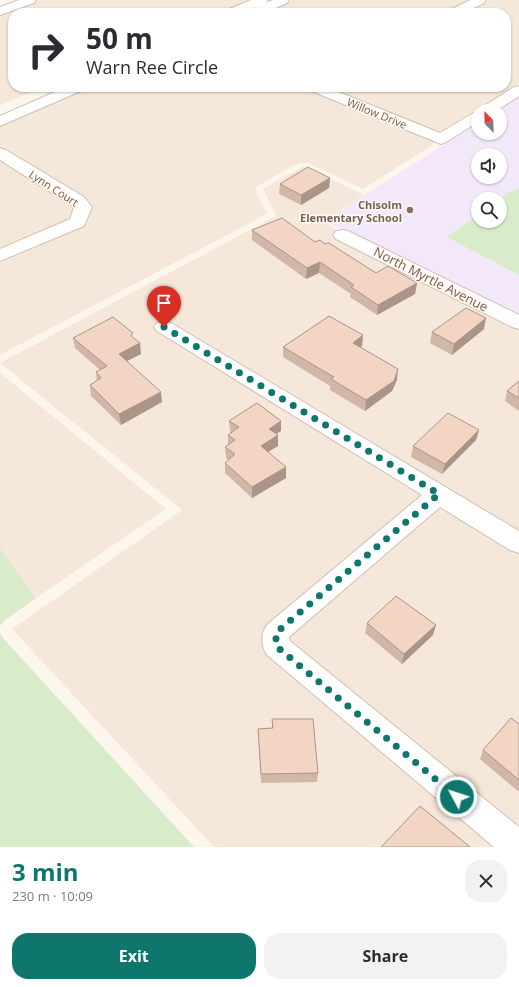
<!DOCTYPE html>
<html lang="en">
<head>
<meta charset="utf-8">
<style>
  :root { --surface:#fff; --page:#f2f2f3; --text:#2b2b33; --muted:#7c7c81; --accent:#0f766e }
  body { margin:0; font-family:"Open Sans",sans-serif; background:var(--page); color:var(--text); height:100vh; display:flex; flex-direction:column; font-size:15px; white-space:nowrap }
  * { box-sizing:border-box; margin:0 }
  p { font-size:13px; color:var(--muted) }
  .icon { flex:none; width:22px; height:22px; fill:none; stroke:currentColor; stroke-width:2; stroke-linecap:round; stroke-linejoin:round }
  .map { position:relative; height:847px; overflow:hidden }
  .sheet { display:flex; flex-direction:column; background:var(--surface); flex:1 }
  .sheet>* { flex:none }
  .top-card { position:absolute; left:8px; top:8px; width:503px; height:84px; border-radius:16px; box-shadow:0 1px 3px #0004; background:#fff; color:var(--text); overflow:hidden }
  .needle { width:26px; rotate:337deg }
  .buttons { position:absolute; left:471px; top:104px; display:grid; gap:8px }
  .buttons a { display:grid; place-items:center; width:36px; height:36px; border-radius:50%; background:var(--surface); box-shadow:0 1px 3px #0004; font-size:20px }
  .pin { position:absolute; display:grid; place-items:center; width:34px; height:34px; color:#fff; margin:-41px -17px; border-radius:50% 50% 50% 0; rotate:-45deg; box-shadow:0 0 4px #0007 }
  .pin .icon { rotate:45deg }
  .me { position:absolute; width:44px; margin:-22px; rotate:310deg; stroke-linejoin:round; filter:drop-shadow(0 0 3px #0008) }
  .turn { display:flex; align-items:center; gap:14px; height:84px; padding:0 12px; font-size:18px }
  .turn .icon { width:52px; height:52px; stroke-width:2.5 }
  .turn b { display:block; font-size:28px; line-height:34px }
  .round { display:grid; place-items:center; flex:none; width:42px; height:42px; border-radius:16px; background:var(--page) }
  .head { display:flex; align-items:center; justify-content:space-between; height:68px; padding:0 12px }
  h1 { font-size:24px; font-weight:700; line-height:30px; color:var(--accent) }
  .primary-button { display:flex; gap:8px; margin-top:auto; padding:8px 12px }
  .primary-button a { flex:1; height:46px; border-radius:16px; background:var(--accent); color:#fff; font-size:16px; font-weight:700; line-height:46px; text-align:center }
  .primary-button a+a { background:var(--page); color:var(--text) }
  .map>svg:first-child { display:block }
  .residential { fill:#f5e8da }
  .education { fill:#f3e8fa; fill-rule:evenodd }
  .green { fill:#d8ecc9 }
  .lines { fill:none; stroke-linecap:round; stroke-linejoin:round }
  .minor-casing { stroke:#d1beb0; stroke-width:2 }
  .tertiary-casing { stroke:#d1beb0; stroke-width:2 }
  .minor { fill:#fff; fill-rule:evenodd }
  .tertiary { fill:#fff; fill-rule:evenodd }
  .wall { fill:#d1b7a8 }
  .shaded-wall { fill:#aa9588 }
  .building { fill:#f3d5c3; stroke:#aa9588 }
  .route { stroke:#0f766e; stroke-width:7; stroke-dasharray:0 12.6 }
  .education-dot { fill:#8d6e63; stroke:#fffaf3; stroke-width:1.5 }
  .labels { text-anchor:middle; dominant-baseline:central; stroke-width:3; stroke-linejoin:round; paint-order:stroke }
  .far-street-label { font-size:11px; fill:#7a5c4d; stroke:#fffaf3 }
  .far-education-label { font-size:11px; font-weight:bold; fill:#785e54; stroke:#fffaf3; text-anchor:end }
  .street-label { font-size:13px; fill:#7a5c4d; stroke:#fffaf3 }
</style>
</head>
<body>
<div class="map">
<svg width="519" height="847" viewBox="0 0 519 847">
  <rect width="100%" height="100%" fill="#fdf6ec"/>
  <path class="residential" d="M40,0h212l-31,13h-208v74h30l-43,18v-91z
    M293,0h177l-26,13h-181z
    M489,0h30v83l-81,50 -113,-46h181v-74h-42z
    M89,87h214l134,55 -74,47 -55,-26h-10l-42,24 -1,3 12,24 -267,141v-92l83,-37 4,-3 5,-15 -1,-4 -5,-5 -86,-53v-20z
    M0,161l71,44 3,3 -4,11 -70,30z
    M304,166l60,29 -39,26 17,14 177,88v524h-305l-202,-218 170,-119 -182,-147 276,-147 -13,-27z
    M0,373l166,136 -130,89 -36,-50z"/>
  <path class="education" d="M519,97v218l-195,-94 154,-98v10h22v-22h-3zM478,155h22v22h-22zM478,199h22v22h-22z"/>
  <path class="green" d="M519,189v86l-72,-38 31,-22v6h22v-22l8,-6z
    M0,548l36,50 -31,22 -5,6z
    M0,632l2,5 192,210h-194z"/>
  <g class="lines">
    <defs>
      <path id="minor" d="M19,0h17l-2,3 -34,12v-8z
        M470,0h16l-2,3 -20,10h-16l2,-3z
        M519,86v10l-23,15h-17l2,-3 33,-21z
        M307,87h19l114,46 33,-20 5,-1v10l-32,20 -5,2 -132,-54z
        M0,148l6,2 78,47 8,10 -8,19 -84,35v-12l70,-30 4,-12 -74,-47z
        M342,230l6,1 171,84v14l-7,-2 -176,-88 -3,-4 3,-4z
        M164,321l7,2 348,208v22l-9,-3 -70,-43 -151,130 1,4 229,186v20h-25l-228,-193c-5,-10 -6,-22 3,-31l153,-128 -265,-164 -3,-4 3,-4z"/>
      <path id="tertiary" d="M251,0h17l-2,3 -24,10h-17l2,-3z
        M273,0h16l-2,3 -23,10h-17l2,-3z
        M66,87h19l-2,3 -83,36v-10z"/>
    </defs>
    <use href="#minor" class="minor-casing"/>
    <use href="#tertiary" class="tertiary-casing"/>
    <use href="#minor" class="minor"/>
    <use href="#tertiary" class="tertiary"/>
  </g>
  <path class="wall" d="M330,178l-1,10 -28,17 -22,-11 1,-10z
    M252,230l73,14 51,29 41,10 -2,11 -38,21 -27,-18 1,-3 -32,-21 -13,6 -54,-39z
    M484,329l-32,26 -22,-12 2,-11z
    M363,335l-1,11 -2,1 37,33 -5,11 -27,20 -35,-21v-4l-47,-29v-10z
    M73,338h61l7,16 -14,7 35,41 -41,23 -30,-29 -1,-11 7,-4 -1,-9 4,-2 -25,-22z
    M519,381v30l-14,-10 2,-10z
    M229,421h52v10l-5,3 2,12 -10,6 18,26 -34,20 -27,-25v-10l3,-3 -2,-2 -1,-11 3,-2v-10l3,-3 -1,-1z
    M479,430l-3,10 -34,34 -31,-17 2,-11z
    M367,623l66,12 -31,29 -37,-31z
    M272,719l46,54 -1,9 -56,1 -3,-54 14,-1z
    M519,724v68l-39,-33 3,-9z"/>
  <path class="shaded-wall" d="M330,178l-1,10 -28,17v-10z
    M320,262l-1,11 -13,6 1,-11z
    M417,283l-2,11 -38,21 1,-10z
    M486,318l-2,11 -32,26 2,-11z
    M363,335l-1,11 -10,7 1,-10z
    M140,343l1,11 -20,10 -2,-10z
    M398,369l-1,11 -5,11 -27,20 1,-11z
    M161,392l1,10 -41,23 -2,-11z
    M281,421v10l-13,8 1,-10z
    M479,430l-3,10 -34,34 3,-10z
    M278,435v11l-17,10v-10z
    M286,467v11l-34,20v-11z
    M436,625l-3,10 -31,29 2,-10z"/>
  <path class="building" d="M308,167l22,11 -29,17 -21,-11z
    M282,218l33,24 5,-2 5,4 4,-1 47,30 12,-7 29,17 -39,22 -27,-18 3,-2 -34,-23 -13,6 -55,-38z
    M466,308l20,10 -32,26 -22,-12z
    M329,316l34,19 -10,8 45,26 -4,12 -28,19 -35,-21 3,-2 -51,-30z
    M113,317l20,16 -2,3 9,7 -21,11 42,38 -42,22 -29,-29 11,-7 -5,-6 11,-6 -34,-28z
    M519,381v17l-12,-7z
    M257,403l24,18 -12,8 9,6 -17,11 25,21 -34,20 -27,-24 10,-9 -10,-7 10,-7 -7,-5 11,-8 -10,-6z
    M448,413l31,17 -34,34 -32,-18z
    M396,596l40,29 -32,29 -37,-31z
    M511,718l8,6v56l-36,-30z
    M272,719h41l5,54 -57,1 -3,-45 15,-1z
    M420,806l50,41h-89z"/>
  <g class="lines">
    <path class="route" d="M164,327l275,167 -161,137 -2,2v13l181,151"/>
  </g>
  <circle class="education-dot" cx="410" cy="210" r="4"/>
  <g class="labels">
    <g class="far-street-label">
      <text transform="translate(377 113) rotate(22)">Willow Drive</text>
      <text transform="translate(54 188) rotate(33)">Lynn Court</text>
    </g>
    <g class="far-education-label">
      <text x="402" y="204">Chisolm<tspan x="402" dy="13">Elementary School</tspan></text>
    </g>
    <g class="street-label">
      <text transform="translate(431 279) rotate(27)">North Myrtle Avenue</text>
    </g>
  </g>
</svg>
<div class="buttons">
<a><svg class="needle" viewBox="-14 -14 28 28"><path d="M0-13l5 13h-10z" fill="#e53935"/><path d="M0 13l5-13h-10z" fill="#7c7c81"/></svg></a>
<a><svg class="icon" aria-label="sound" viewBox="0 0 24 24"><path d="M4 9h4l5-4v14l-5-4H4zM17 9q2 3 0 6"/></svg></a>
<a><svg class="icon" aria-label="search" viewBox="0 0 24 24"><circle cx="10" cy="10" r="6"/><path d="M15 15l6 6"/></svg></a>
</div>
<div class="pin" style="left:164px;top:327px;background:#d93025"><svg class="icon" aria-label="arrive" viewBox="0 0 24 24"><path d="M6 21V4h12l-3 4 3 4H6"/></svg></div>
<svg class="me" style="left:457px;top:797px" viewBox="-20 -20 40 40"><circle r="17" fill="#0f766e" stroke="#fff" stroke-width="3"/><path d="M0-11L8 9 0 5-8 9z" fill="#fff"/></svg>
<div class="top-card">
<div class="turn"><svg class="icon" aria-label="right" viewBox="0 0 24 24"><path d="M7 20v-9h11M14 6l5 5-5 5"/></svg><div><b>50 m</b>Warn Ree Circle</div></div>
</div>
</div>
<section class="sheet">
<div class="head"><div><h1>3 min</h1><p>230 m · 10:09</p></div><a class="round"><svg class="icon" aria-label="close" viewBox="0 0 24 24"><path d="M6 6l12 12M18 6L6 18"/></svg></a></div>
<div class="primary-button"><a>Exit</a><a>Share</a></div>
</section>
</body>
</html>
